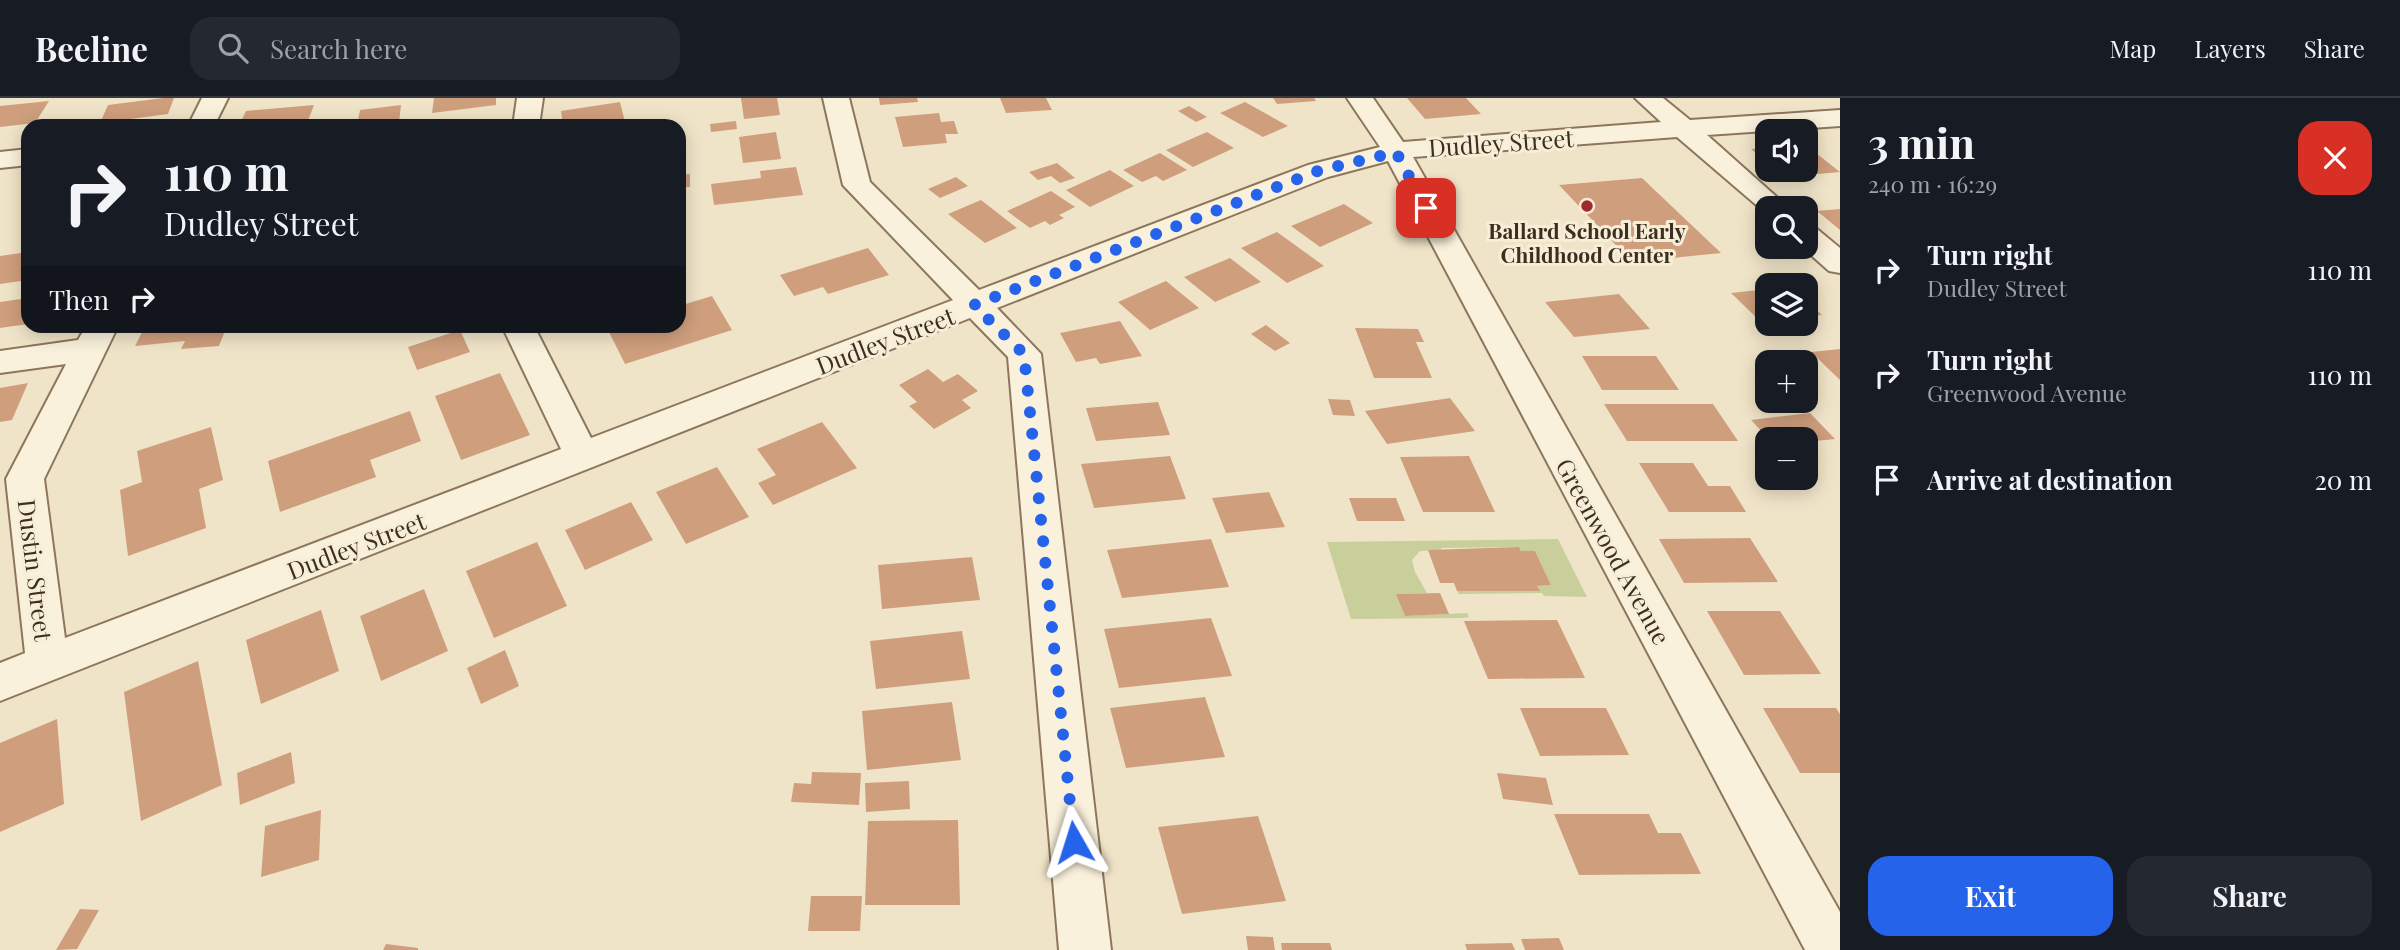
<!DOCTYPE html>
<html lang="en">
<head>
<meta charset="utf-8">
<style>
  :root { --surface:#171b24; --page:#242831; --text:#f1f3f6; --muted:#9ea1a6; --line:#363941; --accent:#2563eb }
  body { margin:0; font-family:"Playfair Display",serif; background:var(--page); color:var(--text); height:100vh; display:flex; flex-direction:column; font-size:26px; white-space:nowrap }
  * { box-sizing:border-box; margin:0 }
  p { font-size:23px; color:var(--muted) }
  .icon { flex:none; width:38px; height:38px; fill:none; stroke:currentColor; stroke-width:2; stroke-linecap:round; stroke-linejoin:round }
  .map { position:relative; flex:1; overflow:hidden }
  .side { display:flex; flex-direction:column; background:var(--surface); width:560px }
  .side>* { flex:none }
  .hud { position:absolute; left:21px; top:21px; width:665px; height:214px; border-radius:21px; box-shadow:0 4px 18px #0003; background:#171b24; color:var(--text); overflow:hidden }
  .fabs { position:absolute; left:1755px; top:21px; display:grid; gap:14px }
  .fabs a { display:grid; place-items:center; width:63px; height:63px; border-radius:14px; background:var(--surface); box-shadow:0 4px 18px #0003; font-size:35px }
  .pin { position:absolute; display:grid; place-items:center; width:60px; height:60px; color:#fff; margin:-30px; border-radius:14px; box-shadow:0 4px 10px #0006 }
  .me { position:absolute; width:77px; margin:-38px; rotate:354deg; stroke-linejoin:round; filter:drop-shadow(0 0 5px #0008) }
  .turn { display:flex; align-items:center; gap:24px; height:147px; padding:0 28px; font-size:32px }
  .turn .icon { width:91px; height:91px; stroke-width:2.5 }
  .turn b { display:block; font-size:49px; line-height:60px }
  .then { display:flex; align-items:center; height:66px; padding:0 28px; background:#0003; gap:14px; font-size:26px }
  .round { display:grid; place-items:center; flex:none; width:74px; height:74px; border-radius:21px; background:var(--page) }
  .headline { display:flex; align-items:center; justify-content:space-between; height:119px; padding:0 28px }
  h1 { font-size:42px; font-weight:700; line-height:52px }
  .cta { display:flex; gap:14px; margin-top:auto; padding:14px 28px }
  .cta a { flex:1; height:80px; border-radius:21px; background:var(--accent); color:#fff; font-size:28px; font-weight:700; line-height:80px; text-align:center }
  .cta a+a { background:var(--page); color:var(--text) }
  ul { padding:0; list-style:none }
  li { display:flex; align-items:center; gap:21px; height:105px; padding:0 28px }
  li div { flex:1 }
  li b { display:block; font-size:26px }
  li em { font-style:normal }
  header { display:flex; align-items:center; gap:42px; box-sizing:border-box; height:98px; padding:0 35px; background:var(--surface); border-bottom:2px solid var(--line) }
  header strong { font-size:33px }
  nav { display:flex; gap:38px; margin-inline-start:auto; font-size:24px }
  .search { width:490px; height:63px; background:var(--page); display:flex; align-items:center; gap:18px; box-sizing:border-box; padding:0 24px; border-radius:21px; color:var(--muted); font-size:26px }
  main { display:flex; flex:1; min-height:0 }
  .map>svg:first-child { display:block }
  .green { fill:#c9cf9b }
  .building { fill:#cf9f7d }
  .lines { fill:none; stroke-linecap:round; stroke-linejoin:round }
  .street-casing { stroke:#8d765c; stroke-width:4 }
  .street { fill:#faf1dc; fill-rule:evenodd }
  .route { stroke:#2563eb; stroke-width:12; stroke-dasharray:0 21.6 }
  .poi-dot { fill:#9e2a2b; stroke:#f7eed8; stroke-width:2.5 }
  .labels { text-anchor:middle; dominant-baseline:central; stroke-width:6; stroke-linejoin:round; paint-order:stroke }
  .far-poi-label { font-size:21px; font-weight:bold; fill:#3d2e20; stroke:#f7eed8 }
  .street-label { font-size:24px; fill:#3d2e20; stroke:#f7eed8 }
</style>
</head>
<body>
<header>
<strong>Beeline</strong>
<div class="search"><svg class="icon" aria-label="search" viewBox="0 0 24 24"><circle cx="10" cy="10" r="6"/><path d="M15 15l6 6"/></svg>Search here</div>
<nav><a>Map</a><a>Layers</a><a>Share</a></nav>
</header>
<main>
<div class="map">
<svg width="1840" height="852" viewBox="0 0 1840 852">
  <rect width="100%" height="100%" fill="#f0e4c8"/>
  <path class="green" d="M1558,441l29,58 -43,-1 -2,-3 -83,1 -2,-3h82l-2,-5 14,-1 -16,-34h-14l-2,-4 -78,1v2l-21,1 -8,9 3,12 12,21 -30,1 8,22 62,-3 2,4 -6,1 -112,1 -24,-77z"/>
  <path class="building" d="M163,0h11l-6,16 -68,9 8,-18z
    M434,0h62v7l-64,8z
    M741,0h36l3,17 -36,4z
    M879,0h38l1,4 -38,3z
    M1000,0h46l6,12 -46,3z
    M1273,0h41l2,3 -39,3z
    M1407,0h59l15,16 -56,5z
    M49,3l-14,22 -35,4v-21z
    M620,4l6,24h-63l-2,-15z
    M1245,4l43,24 -25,11 -43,-24z
    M314,7l-8,21h-67l7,-15z
    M401,7l-2,18 -42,3 3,-16z
    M1189,8l18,11 -11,5 -18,-11z
    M939,15l2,9 13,-1 4,13h-13l2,9 -44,4 -8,-30z
    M736,23l1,8 -26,3 -1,-8z
    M776,34l5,27 -38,4 -4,-26z
    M1207,34l27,16 -41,19 -27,-17z
    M1768,50v15l-17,-14z
    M1811,51l29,23 -55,5 -9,-7h30v-20z
    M1160,55l27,17 -24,11 -7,-5 -14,6 -19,-12z
    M1057,65l18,15 -15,5 -9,-7 -13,4 -9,-8z
    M796,69l7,28 -89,10 -3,-21 50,-6 -1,-7z
    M1110,72l24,16 -44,21 -24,-17z
    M690,76v13h-11v-12z
    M956,79l12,9 -28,12 -12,-9z
    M1642,80l79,75 -89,9 -73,-77z
    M1051,93l24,16 -16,8 5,3 -14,7 -5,-4 -15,7 -23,-17z
    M981,102l36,28 -32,15 -37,-29z
    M1344,106l29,19 -53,24 -29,-21z
    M1840,111v21l-23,-19z
    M1277,134l47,34 -37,17 -46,-35z
    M868,150l21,27 -61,19 -5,-7 -29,9 -14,-21z
    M28,154v28l-28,4v-28z
    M1230,160l31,24 -46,20 -31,-25z
    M1166,183l33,27 -49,22 -32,-28z
    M1768,191v32l-7,1 -30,-29z
    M1619,196l31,35 -76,8 -29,-35z
    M712,198l20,34 -107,34 -18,-36 8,-2h64v-20z
    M28,200v26l-28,4v-26z
    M1806,203l16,14 -16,2z
    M1120,223l22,35 -42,8 -4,-6 -20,4 -16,-29z
    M1266,227l24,18 -15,8 -24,-17z
    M145,228h82l-8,20 -38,3 4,-8 -50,5z
    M1355,230l63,1 6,13h-8l16,36h-58z
    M460,232l10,22 -53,18 -9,-23z
    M1840,251v31l-29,-28z
    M1582,258h74l23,34h-77z
    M928,271l15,13 15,-8 20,17 -16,9 9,8 -37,21 -25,-23 8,-4 -18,-17z
    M500,275l30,62 -69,25 -26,-64z
    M28,285l-16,37 -12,2v-34z
    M1806,294l12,12 -40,5 -7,-8h35z
    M1450,300l25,33 -88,13 -22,-33z
    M1328,301l22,1 5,16 -22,-1z
    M1158,304l12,33 -74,6 -10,-33z
    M1604,306h109l25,37h-111z
    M410,313l11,30 -51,19 6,17 -96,35 -12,-51z
    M1810,315l25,26 -29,3v-3h-37l-18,-19z
    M822,324l35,46 -84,37 -15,-22 18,-8 -19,-26z
    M211,329l12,53 -24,9 7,39 -78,28 -8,-66 22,-8 -5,-31z
    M1170,358l16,43 -92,9 -13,-44z
    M1469,358l26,56h-72l-23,-55z
    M1639,365h54l15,23h22l16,26h-77z
    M717,369l32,50 -63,27 -30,-52z
    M1269,394l16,35 -59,6 -14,-35z
    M1349,400h47l9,23h-48z
    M631,404l22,38 -68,30 -20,-40z
    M1750,440l28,44 -94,1 -25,-44z
    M1211,441l18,48 -107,11 -15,-48z
    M537,444l30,64 -73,32 -28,-67z
    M1519,449l2,4h14l16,34 -14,1 3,5h-83l-3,-8h-14l-12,-33z
    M972,459l8,43 -98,9 -4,-44z
    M424,491l24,62 -67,30 -21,-65z
    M1440,495l9,21 -44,2 -9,-22z
    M321,512l18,61 -78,33 -15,-64z
    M1707,513h73l41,63 -77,1z
    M1211,520l21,58 -113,12 -15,-59z
    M1557,522l28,58 -97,1 -24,-58z
    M962,533l8,48 -94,10 -6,-48z
    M505,552l14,36 -38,18 -14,-36z
    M198,563l24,124 -81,36 -17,-129z
    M1205,599l20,60 -99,11 -16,-60z
    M952,604l9,58 -94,10 -5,-59z
    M1520,610h86l23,47 -89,1z
    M1763,610h73l4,6v59h-40z
    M57,621l7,85 -64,28v-89z
    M291,654l4,31 -55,22 -3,-32z
    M812,674l49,1 -2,32 -68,-3 3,-19 17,1z
    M1497,675l49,5 7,27 -50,-6z
    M909,683l1,28 -44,3 -1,-29z
    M321,712l-2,50 -58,17 4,-51z
    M1554,716h95l9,19h23l20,41 -122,1z
    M1258,718l28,85 -104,13 -24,-87z
    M958,722l2,85h-95l3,-84z
    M811,798h51l-2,35h-52z
    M80,811l19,1 -22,39 -21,1z
    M1246,838l27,1 2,13h-27z
    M1559,840l5,12h-39l-4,-11z
    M1281,845h49l2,7h-50z
    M1512,845l3,7h-48l-2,-6z
    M386,846l32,4v2h-35z"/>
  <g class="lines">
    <defs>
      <path id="street" d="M202,0h26l-14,28h-26z
        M517,0h26l-4,28h-26z
        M823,0h26l21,84 109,108 329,-125 72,-18 -33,-49h26l30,44 258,-20 -26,-24h28l27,22 150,-10v16l-133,9 82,73h-21v7l-91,-78 -264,20 427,755v38h-35l-417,-789 -60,16 -331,131 44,46 70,596h-52l-51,-593 -38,-39 -970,383v-38l25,-10 -19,-174 60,-115 -66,9v-22l78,-11 8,-14h32l-74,153 21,159 496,-189 -59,-123h32l57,112 362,-138 -110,-115z
        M28,51v16l-28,3v-16z
        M1806,128l11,3 23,19v25l-11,-2 -27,-24h4z"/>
    </defs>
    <use href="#street" class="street-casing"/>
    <use href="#street" class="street"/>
  </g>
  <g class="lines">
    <path class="route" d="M1074,744l-50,-488 -50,-49 344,-134 78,-19 30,56"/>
  </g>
  <circle class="poi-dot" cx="1587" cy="108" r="7"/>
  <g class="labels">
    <g class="far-poi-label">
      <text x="1587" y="132">Ballard School Early<tspan x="1587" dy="24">Childhood Center</tspan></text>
    </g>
    <g class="street-label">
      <text transform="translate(1501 44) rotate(-4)">Dudley Street</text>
      <text transform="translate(885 242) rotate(-21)">Dudley Street</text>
      <text transform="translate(356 447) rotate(-21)">Dudley Street</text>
      <text transform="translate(1614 453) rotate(61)">Greenwood Avenue</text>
      <text transform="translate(36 472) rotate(83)">Dustin Street</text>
    </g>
  </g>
</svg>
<div class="fabs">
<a><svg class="icon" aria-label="sound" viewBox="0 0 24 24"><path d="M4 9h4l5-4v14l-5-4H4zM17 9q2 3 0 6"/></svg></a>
<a><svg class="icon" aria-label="search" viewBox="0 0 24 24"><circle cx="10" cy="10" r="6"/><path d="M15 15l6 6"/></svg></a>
<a><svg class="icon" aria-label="layers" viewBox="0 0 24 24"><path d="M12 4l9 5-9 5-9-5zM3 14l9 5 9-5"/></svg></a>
<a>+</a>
<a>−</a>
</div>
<div class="pin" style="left:1426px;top:110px;background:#d93025"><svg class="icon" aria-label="arrive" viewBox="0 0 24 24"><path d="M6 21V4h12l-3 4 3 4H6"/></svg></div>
<svg class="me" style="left:1074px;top:744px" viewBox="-20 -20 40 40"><path d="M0-17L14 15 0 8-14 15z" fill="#2563eb" stroke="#fff" stroke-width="4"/></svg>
<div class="hud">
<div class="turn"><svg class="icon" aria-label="right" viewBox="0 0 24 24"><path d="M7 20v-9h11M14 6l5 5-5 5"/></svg><div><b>110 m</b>Dudley Street</div></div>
<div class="then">Then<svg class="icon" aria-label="right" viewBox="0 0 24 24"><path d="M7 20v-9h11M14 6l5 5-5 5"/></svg></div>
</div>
</div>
<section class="side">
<div class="headline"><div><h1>3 min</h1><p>240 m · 16:29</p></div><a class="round" style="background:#d93025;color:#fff"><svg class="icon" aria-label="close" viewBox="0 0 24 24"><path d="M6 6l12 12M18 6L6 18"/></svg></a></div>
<ul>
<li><svg class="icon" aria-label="right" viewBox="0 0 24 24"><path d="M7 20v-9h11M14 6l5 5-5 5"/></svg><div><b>Turn right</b><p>Dudley Street</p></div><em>110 m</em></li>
<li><svg class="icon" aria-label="right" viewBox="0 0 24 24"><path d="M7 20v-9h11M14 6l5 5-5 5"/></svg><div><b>Turn right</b><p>Greenwood Avenue</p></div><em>110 m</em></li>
<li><svg class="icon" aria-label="arrive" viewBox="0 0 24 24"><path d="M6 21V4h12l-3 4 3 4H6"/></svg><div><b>Arrive at destination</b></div><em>20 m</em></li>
</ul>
<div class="cta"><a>Exit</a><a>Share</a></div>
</section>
</main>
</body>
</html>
